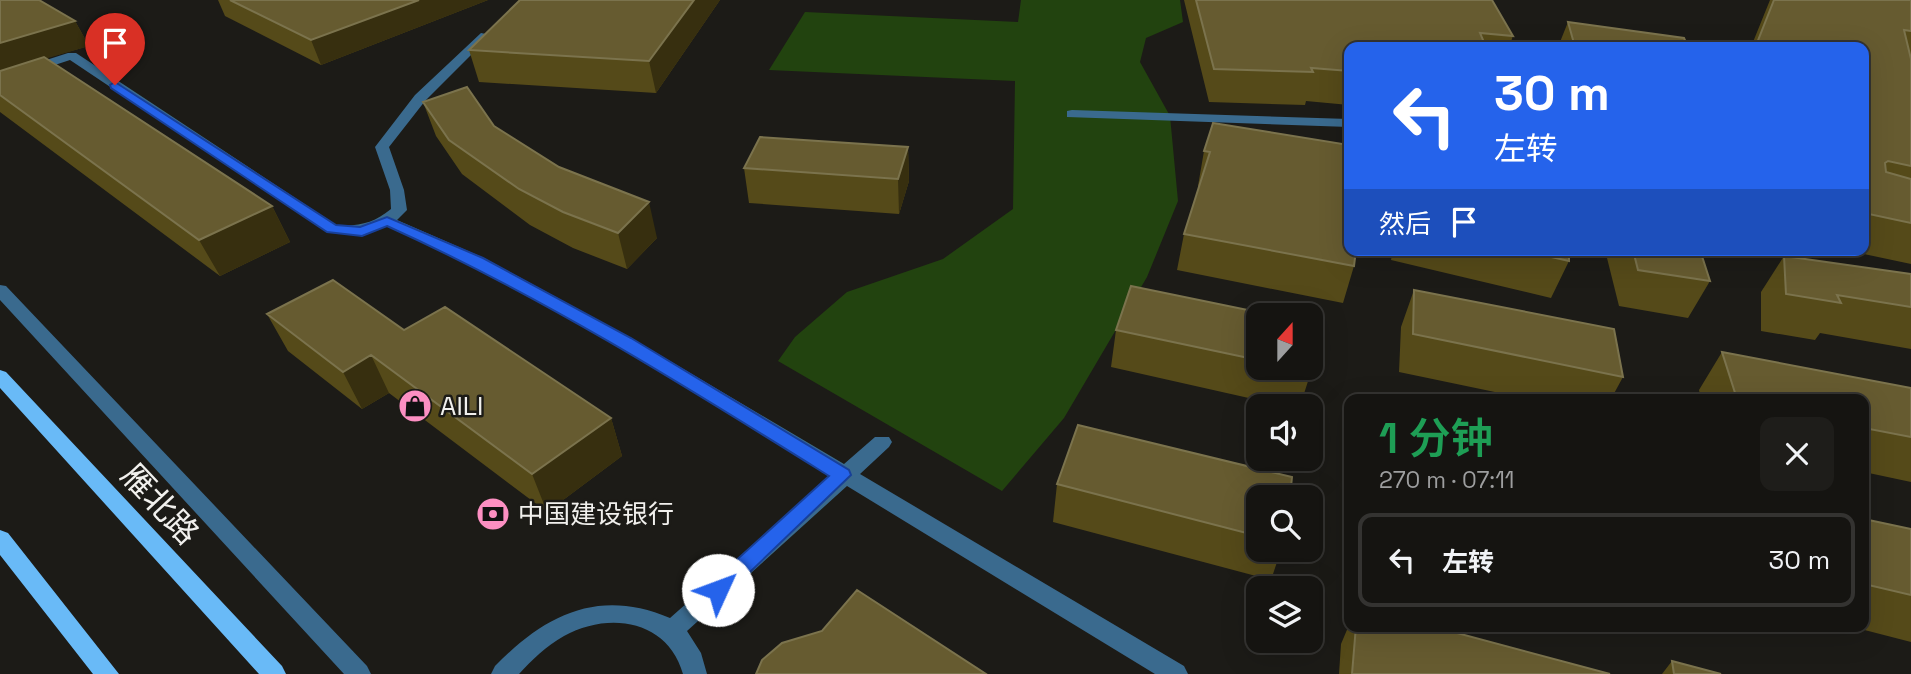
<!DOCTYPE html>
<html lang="zh">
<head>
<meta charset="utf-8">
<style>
  :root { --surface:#151411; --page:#1e1d1a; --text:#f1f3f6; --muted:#9d9e9f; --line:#343331 }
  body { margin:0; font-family:"Space Grotesk","Noto Sans SC",sans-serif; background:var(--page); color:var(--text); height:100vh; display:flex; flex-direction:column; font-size:26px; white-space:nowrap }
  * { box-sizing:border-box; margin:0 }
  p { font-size:23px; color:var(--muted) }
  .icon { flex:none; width:38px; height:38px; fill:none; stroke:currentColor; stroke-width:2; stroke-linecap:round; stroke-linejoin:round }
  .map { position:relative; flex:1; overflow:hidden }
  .sheet { position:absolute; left:1344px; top:394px; width:525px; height:238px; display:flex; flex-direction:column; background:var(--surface); border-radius:14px; box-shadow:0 7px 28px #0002,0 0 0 2px var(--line) }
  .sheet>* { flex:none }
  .hud { position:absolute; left:1344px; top:42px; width:525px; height:214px; border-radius:14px; box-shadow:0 7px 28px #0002,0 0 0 2px var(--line); background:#2563eb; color:#fff; overflow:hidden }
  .needle { width:46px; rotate:21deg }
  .controls { position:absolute; left:1246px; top:303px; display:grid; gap:14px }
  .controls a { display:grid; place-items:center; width:77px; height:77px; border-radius:14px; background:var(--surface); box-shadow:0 7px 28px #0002,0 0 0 2px var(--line); font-size:35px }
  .pin { position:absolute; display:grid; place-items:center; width:60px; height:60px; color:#fff; margin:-72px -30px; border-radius:50% 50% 50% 0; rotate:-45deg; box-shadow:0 0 7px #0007 }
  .pin .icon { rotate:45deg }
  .me { position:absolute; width:77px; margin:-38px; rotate:47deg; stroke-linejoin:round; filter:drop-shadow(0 0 5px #0008) }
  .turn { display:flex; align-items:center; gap:24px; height:147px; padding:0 35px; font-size:32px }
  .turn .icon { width:91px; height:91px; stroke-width:2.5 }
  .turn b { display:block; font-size:49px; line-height:60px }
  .then { display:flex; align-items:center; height:66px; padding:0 35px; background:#0003; gap:14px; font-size:26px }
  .round { display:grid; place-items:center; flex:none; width:74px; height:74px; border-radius:14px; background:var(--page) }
  .summary { display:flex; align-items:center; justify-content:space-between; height:119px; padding:0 35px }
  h1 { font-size:42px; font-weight:600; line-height:52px; color:#1e9e55 }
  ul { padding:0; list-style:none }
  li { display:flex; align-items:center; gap:21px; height:94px; margin:0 14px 10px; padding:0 21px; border:4px solid var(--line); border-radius:14px }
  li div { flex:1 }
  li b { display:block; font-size:26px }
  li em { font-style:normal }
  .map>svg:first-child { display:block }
  .green { fill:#22430f }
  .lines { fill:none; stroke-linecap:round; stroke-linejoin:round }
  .street { fill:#3a6a8e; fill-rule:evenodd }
  .primary { fill:#69baf7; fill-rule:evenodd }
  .wall { fill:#554a19 }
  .shaded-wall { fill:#372f0f }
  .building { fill:#665b30; stroke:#7b734d; stroke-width:2 }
  .route { fill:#2563eb; stroke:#184099; stroke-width:2 }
  .labels { text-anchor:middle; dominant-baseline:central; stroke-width:5; stroke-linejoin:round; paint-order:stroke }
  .poi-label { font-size:26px; fill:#f1f0ed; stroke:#1c1b17; text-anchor:start }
  .near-street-label { font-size:32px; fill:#f1f0ed; stroke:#1c1b17 }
</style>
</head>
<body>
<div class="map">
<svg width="1911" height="674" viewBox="0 0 1911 674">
  <rect width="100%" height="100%" fill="#1c1b17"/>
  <path class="green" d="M1021,0h159l3,22 -37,16 -6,24 30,54 8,85 -31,76 -83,141 -62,73 -224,-130 17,-24 52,-45 96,-33 70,-50 2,-128 -246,-11 36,-58 213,10z"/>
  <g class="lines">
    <path class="street" d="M481,33l10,2 -66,66 -36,46 15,43 3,20 -10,10 87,38 147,80 213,126 31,-27h14l3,5 -3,5 -29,27 324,192 4,8h-33l-308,-188 -160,145 14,22 6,21h-24c-15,-54 -74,-63 -119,-38 -18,10 -32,24 -45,38h-28l4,-8c51,-52 104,-78 175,-48l161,-142 -212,-130 -147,-82 -85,-38 -27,8 -33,-2 -257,-172 -70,23v-8l68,-22h8l260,172c22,2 38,-2 55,-16l-1,-19 -15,-43 40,-52z
      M1072,110l277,9v8l-282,-10v-6z
      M0,285l6,1 361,380 4,8h-27l-344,-374z"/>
    <path class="primary" d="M0,370l6,2 276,294 4,8h-27l-259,-286z
      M0,530l8,3 111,141h-26l-93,-119z"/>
  </g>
  <path class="wall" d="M0,0l75,21 14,25 -43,12 226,148 18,36 -70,34 -220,-164z
    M218,0h270l-167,65 -96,-49z
    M720,0l-64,93 -177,-11 -10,-32z
    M1184,0h308l21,36 -4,11h-160v58l-43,-4 -1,4 -96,-3z
    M1770,0h141v264l-66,-14h19v-203h-113z
    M1568,22l120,25h-130z
    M423,102l71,24 163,112 -30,31 -54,-21 -43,-23 -68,-51 -26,-38z
    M1213,123l141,143 -11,37 -166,-33 7,-36 15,-48h-1l6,-35z
    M908,147l1,34 -10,33 -150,-11 -5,-35z
    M1393,250h176v11l-18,37 -160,-38z
    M1605,250h95l10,31 -22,37 -69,-12z
    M1784,256l127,18v75l-91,-16 -5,7 -54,-9v-39z
    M1414,290l209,87 -12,22h-83l-129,-27 2,-45z
    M267,314l137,16 207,88 11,38 -75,56 -158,-119 -27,16 -74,-58z
    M1258,315v53h53v4l-11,34h-16l-173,-39 5,-37z
    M1722,352l189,36v94l-47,-10v-73h-163l-2,-9z
    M1349,475v25l-4,-1z
    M1057,484l201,13v53h23l-10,30 -218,-58z
    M1864,519l47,10v113l-62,-16h15z
    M1349,625v1h82l179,48h-271l2,-30z
    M1672,661l49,13h-59z"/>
  <path class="shaded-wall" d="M419,0h69l-167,65 -10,-25z
    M694,0h26l-64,93 -7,-32z
    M75,21l14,25 -89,26v-29z
    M908,147l1,34 -10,33 -1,-35z
    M649,202l8,36 -30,31 -9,-36z
    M272,206l18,36 -70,34 -21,-36z
    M371,355l18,38 -27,16 -19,-37z
    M611,418l11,38 -75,56 -15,-38z"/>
  <path class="building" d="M0,0h39l36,21 -75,22z
    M230,0h189l-108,40z
    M520,0h174l-45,61 -180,-11z
    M1196,0h296l21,36 -33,-3 6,14h-137v24l-38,-3 2,4 -99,-3z
    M1774,0h137v31l-7,-1 7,29v107l-23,-5 -3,2 1,9 25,7v44l-47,-10v-166h-107v-4z
    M1568,22l116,16 4,9h-113z
    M44,57l228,149 -73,34 -199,-145v-24z
    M467,87l27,39 65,41 90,35 -31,31 -55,-21 -44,-23 -70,-49 -26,-38z
    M1213,123l136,22v105h7l-2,16 -170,-32 26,-82 -6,-1z
    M760,137l148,10 -10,32 -154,-11z
    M1520,250h49v11z
    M1633,250h67l10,31 -72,-11z
    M1784,256l127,18v33l-74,-12 4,8 -55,-9z
    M333,280l71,50 41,-23 166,111 -79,56 -161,-119 -28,17 -76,-58z
    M1131,286l141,29h-14v45l-142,-30z
    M1414,290l200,39 9,48 -210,-43z
    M1311,323l6,1 -6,48 -20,-4h20z
    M1722,352l189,36v49l-47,-9v-29h-127z
    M1078,425l214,52 -2,20h-32v39l-201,-52z
    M1864,519l47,10v66l-47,-11z
    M857,590l129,84h-230l6,-14 20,-17 40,-12z
    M1356,626h75l179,48h-258z
    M1672,661l49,13h-47z"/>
  <path class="route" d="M115,82l221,143 24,2 27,-10 96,41 148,80 218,132 2,5 -126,121 -7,2 -8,-2 -3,-6 3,-6 119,-108c-144,-90 -287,-180 -442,-250l-25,10 -35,-4 -216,-144 -1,-3z"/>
  <defs>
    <symbol id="shop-disc" viewBox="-11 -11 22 22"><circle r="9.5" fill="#fc8fc2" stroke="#1c1b17"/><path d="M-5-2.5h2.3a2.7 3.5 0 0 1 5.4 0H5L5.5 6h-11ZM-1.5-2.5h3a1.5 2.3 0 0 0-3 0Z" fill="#111"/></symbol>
    <symbol id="bank-disc" viewBox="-11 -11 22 22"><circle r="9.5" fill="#fc8fc2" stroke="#1c1b17"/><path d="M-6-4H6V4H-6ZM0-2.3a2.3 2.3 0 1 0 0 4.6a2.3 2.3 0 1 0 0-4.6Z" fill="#111"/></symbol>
  </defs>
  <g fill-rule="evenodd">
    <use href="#shop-disc" x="396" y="387" width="38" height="38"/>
    <use href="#bank-disc" x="474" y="495" width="38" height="38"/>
  </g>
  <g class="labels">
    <g class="poi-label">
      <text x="440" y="406">AILI</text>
      <text x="518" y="514">中国建设银行</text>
    </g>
    <g class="near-street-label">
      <text transform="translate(160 504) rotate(47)">雁北路</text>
    </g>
  </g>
</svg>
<div class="controls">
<a><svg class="needle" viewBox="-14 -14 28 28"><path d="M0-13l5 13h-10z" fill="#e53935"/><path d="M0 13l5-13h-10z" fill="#9d9e9f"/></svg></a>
<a><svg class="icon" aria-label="sound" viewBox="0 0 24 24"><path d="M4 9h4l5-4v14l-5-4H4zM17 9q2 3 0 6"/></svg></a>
<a><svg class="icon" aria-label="search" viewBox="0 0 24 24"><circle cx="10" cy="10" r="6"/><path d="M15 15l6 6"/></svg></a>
<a><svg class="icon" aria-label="layers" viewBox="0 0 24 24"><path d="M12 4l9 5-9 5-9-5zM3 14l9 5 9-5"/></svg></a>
</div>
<div class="pin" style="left:115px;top:85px;background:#d93025"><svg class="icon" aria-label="arrive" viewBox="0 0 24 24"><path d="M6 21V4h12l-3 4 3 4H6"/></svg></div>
<svg class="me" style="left:718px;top:590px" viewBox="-20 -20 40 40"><circle r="19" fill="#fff"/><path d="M0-13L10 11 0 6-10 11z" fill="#2563eb"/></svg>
<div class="hud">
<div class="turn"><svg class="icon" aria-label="left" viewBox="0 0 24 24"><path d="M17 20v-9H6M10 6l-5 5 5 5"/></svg><div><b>30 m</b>左转</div></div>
<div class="then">然后<svg class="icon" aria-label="arrive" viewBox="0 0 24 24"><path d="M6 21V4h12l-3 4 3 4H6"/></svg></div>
</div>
<section class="sheet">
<div class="summary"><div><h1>1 分钟</h1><p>270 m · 07:11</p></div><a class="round"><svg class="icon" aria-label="close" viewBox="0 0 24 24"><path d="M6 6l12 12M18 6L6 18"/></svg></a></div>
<ul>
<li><svg class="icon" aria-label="left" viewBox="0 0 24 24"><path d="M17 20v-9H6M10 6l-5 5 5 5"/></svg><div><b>左转</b></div><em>30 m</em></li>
</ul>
</section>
</div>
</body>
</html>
